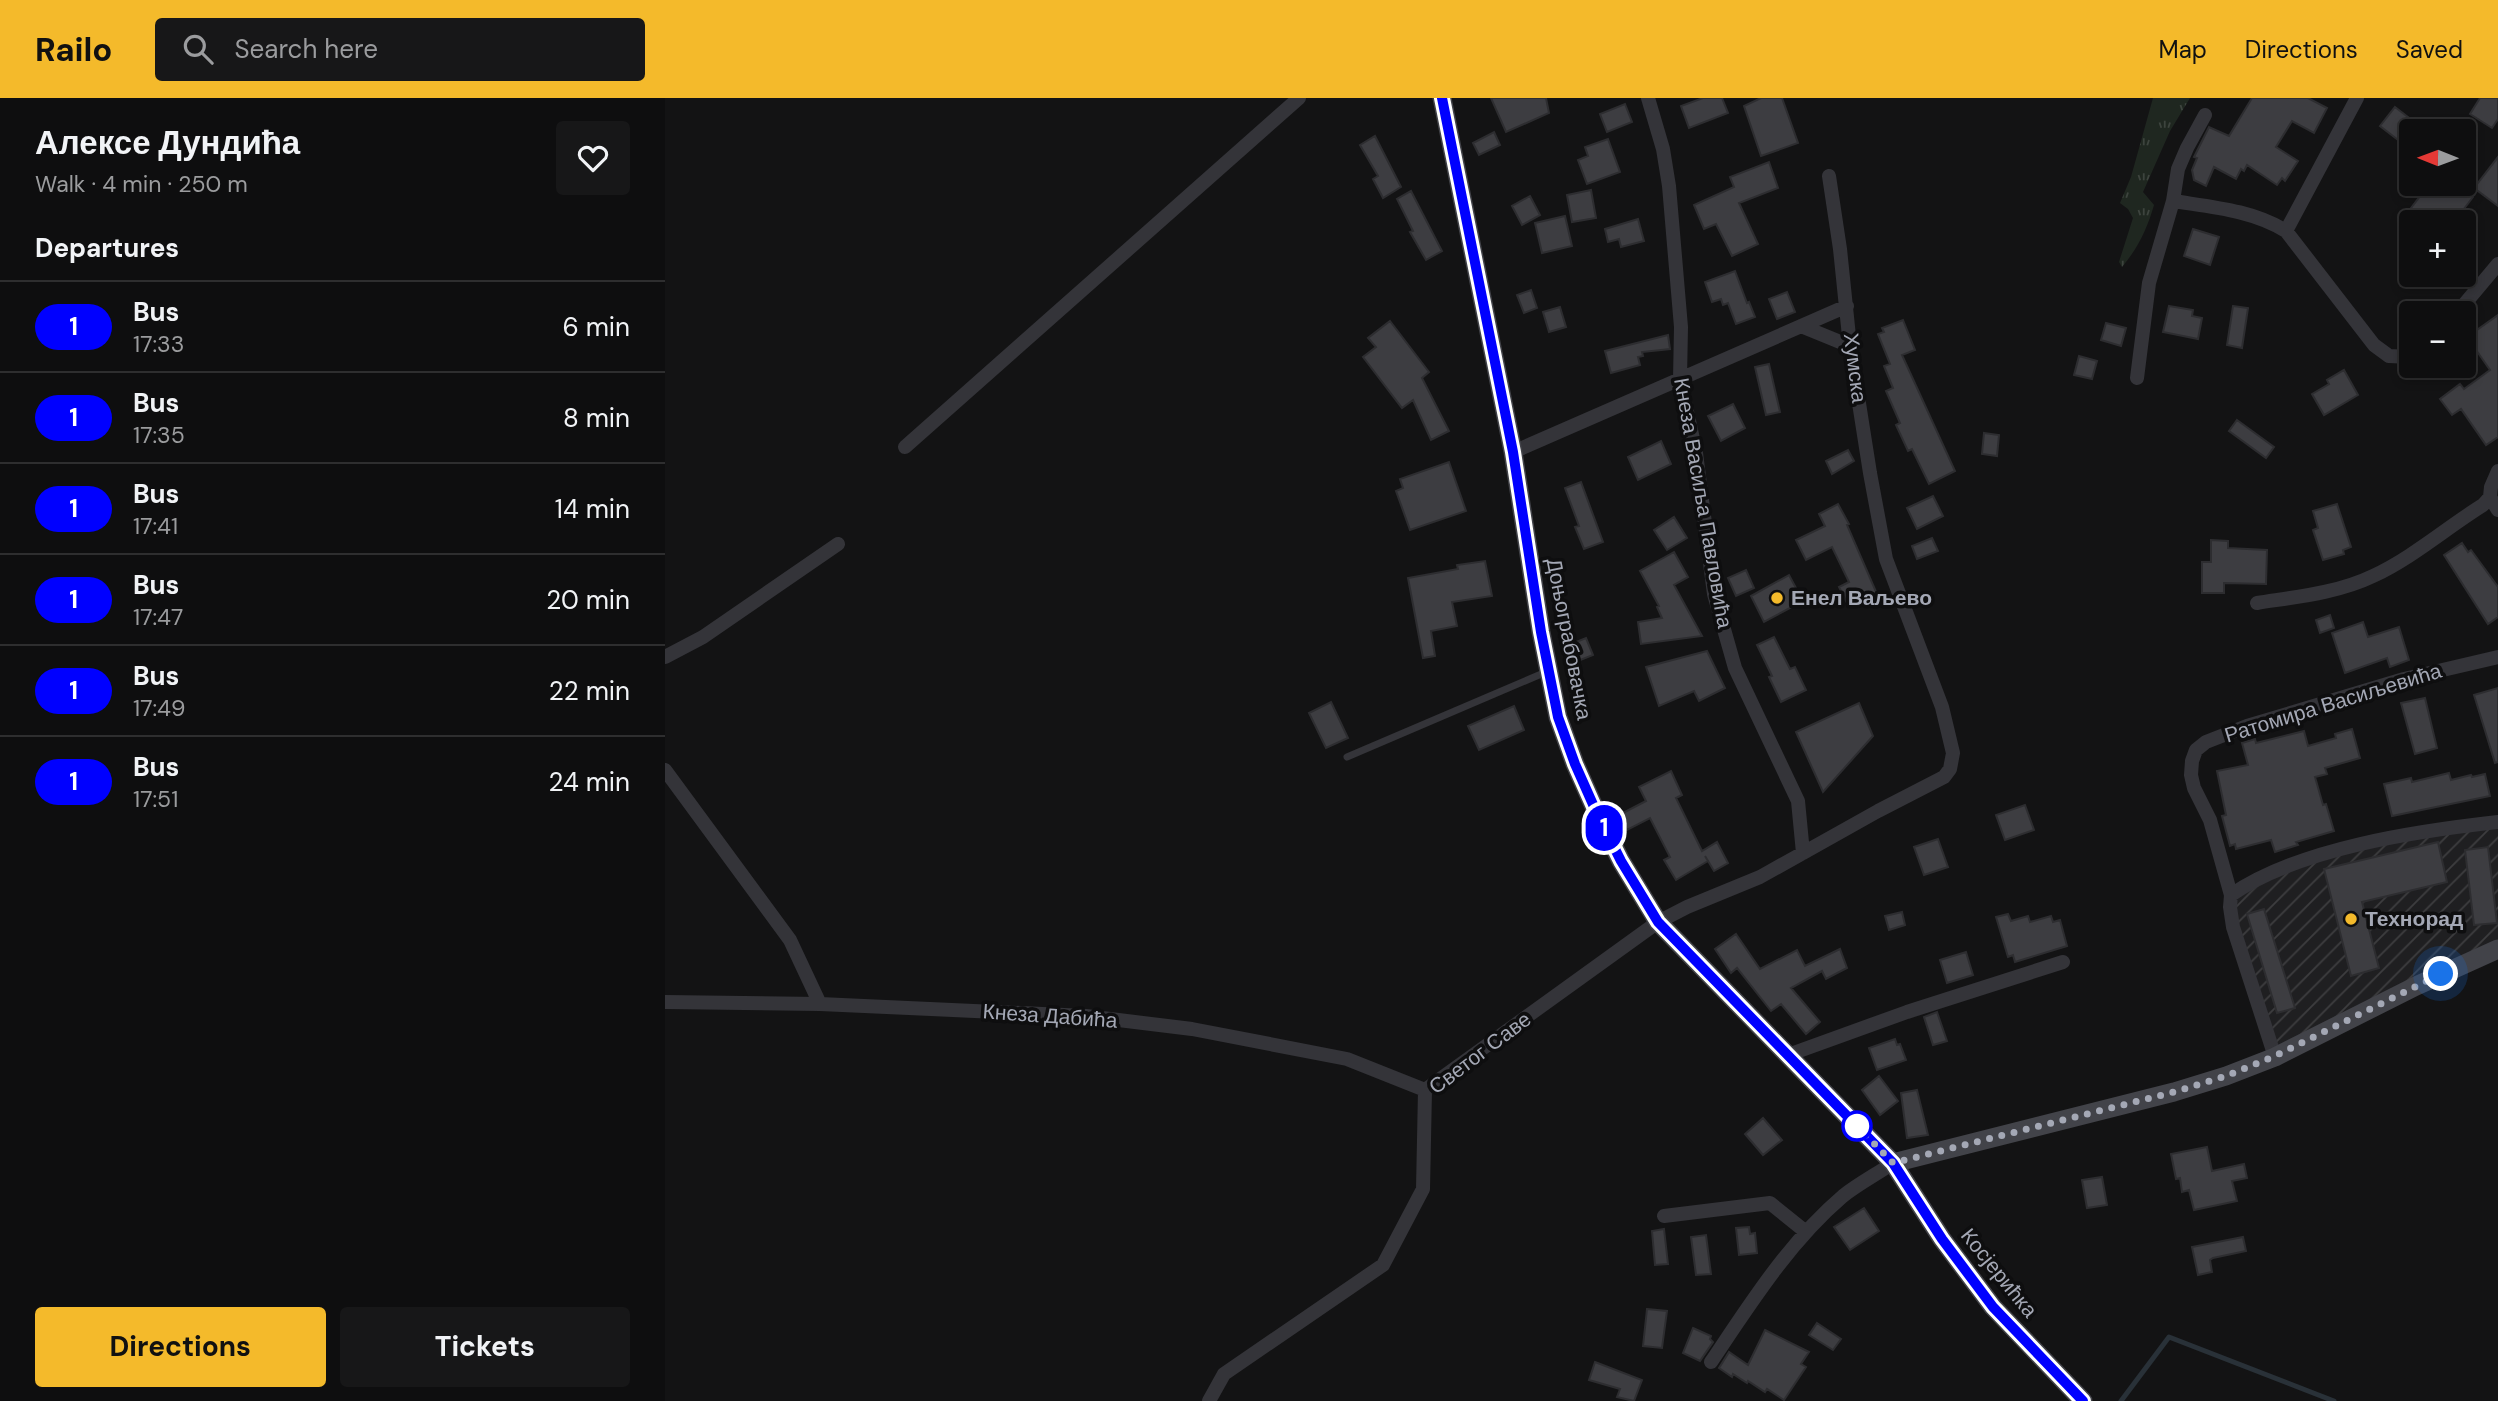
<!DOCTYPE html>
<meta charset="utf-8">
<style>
body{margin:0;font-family:"DM Sans",sans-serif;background:#171718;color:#f1f3f6;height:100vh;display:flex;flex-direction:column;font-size:26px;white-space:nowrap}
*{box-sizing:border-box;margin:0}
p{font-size:23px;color:#9b9c9e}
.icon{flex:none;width:38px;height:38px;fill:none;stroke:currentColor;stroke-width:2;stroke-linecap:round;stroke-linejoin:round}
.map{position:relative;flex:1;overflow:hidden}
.drawer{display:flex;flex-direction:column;background:#0e0e0f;width:665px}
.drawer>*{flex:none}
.badge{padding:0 14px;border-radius:23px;font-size:24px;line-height:46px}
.needle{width:46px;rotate:271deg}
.tools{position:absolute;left:1734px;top:21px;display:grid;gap:14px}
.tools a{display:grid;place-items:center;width:77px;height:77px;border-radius:7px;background:#0e0e0f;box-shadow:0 4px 10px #0003,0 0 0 2px #2e2e2f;font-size:35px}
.you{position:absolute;width:35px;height:35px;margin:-18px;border:5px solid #fff;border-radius:50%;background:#1a73e8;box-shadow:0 0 0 10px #1a73e833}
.map>.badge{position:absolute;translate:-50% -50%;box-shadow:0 0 0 4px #fff}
h2{padding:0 35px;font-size:26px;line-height:63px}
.round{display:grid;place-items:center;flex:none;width:74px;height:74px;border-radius:7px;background:#171718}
.headline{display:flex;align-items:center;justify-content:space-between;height:119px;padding:0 35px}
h1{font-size:33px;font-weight:700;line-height:52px}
.button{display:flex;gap:14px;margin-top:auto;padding:14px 35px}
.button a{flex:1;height:80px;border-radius:7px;background:#f4ba2b;color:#111;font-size:28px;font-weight:700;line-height:80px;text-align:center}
.button a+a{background:#171718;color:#f1f3f6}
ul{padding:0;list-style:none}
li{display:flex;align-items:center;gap:21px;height:91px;padding:0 35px;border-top:2px solid #2e2e2f}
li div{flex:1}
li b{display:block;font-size:26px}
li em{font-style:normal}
li .badge{min-width:77px;font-weight:700;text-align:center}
header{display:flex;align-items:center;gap:42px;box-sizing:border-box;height:98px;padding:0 35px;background:#f4ba2b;color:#111}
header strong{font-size:33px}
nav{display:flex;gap:38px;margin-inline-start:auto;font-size:24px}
.search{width:490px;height:63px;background:#171718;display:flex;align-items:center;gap:18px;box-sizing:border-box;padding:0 24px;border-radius:7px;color:#9b9c9e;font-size:26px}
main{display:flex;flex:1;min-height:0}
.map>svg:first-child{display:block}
.industrial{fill:url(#industrial-furrows)}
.grass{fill:url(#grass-tufts)}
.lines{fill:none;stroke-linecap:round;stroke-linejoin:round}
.stream{stroke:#293138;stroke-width:5}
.building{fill:#3d3d41;stroke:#2d2d30;stroke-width:2}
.lane{stroke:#343439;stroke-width:7}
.street{stroke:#343439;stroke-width:14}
.secondary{stroke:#424349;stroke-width:19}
.line-casing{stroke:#fff;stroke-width:16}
.line{stroke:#00f;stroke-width:10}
.walk{stroke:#a4a8b5;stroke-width:7;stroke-dasharray:0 12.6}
.poi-dot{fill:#f4ba2b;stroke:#0e0e0f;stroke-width:2.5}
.stop-dot{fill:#fff;stroke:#00f;stroke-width:3.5}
.labels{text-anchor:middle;stroke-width:7;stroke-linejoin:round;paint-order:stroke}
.street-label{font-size:21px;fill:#a4a8b5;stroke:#0e0e0f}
.poi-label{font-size:21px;font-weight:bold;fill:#a4a8b5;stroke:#0e0e0f;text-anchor:start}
</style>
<header>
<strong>Railo</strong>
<div class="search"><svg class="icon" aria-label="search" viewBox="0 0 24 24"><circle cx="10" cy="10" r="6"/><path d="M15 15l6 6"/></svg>Search here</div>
<nav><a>Map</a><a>Directions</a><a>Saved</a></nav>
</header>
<main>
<section class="drawer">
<div class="headline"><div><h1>Алексе Дундића</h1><p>Walk · 4 min · 250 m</p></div><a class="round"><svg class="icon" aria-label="heart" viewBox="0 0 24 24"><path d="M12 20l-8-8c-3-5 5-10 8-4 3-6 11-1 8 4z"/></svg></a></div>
<h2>Departures</h2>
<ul>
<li><span class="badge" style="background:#00f;color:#fff">1</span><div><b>Bus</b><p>17:33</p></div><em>6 min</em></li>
<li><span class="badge" style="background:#00f;color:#fff">1</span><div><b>Bus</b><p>17:35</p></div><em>8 min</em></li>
<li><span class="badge" style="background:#00f;color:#fff">1</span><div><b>Bus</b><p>17:41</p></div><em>14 min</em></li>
<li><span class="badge" style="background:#00f;color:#fff">1</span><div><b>Bus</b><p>17:47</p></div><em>20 min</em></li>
<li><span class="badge" style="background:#00f;color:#fff">1</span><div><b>Bus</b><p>17:49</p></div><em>22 min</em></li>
<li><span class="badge" style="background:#00f;color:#fff">1</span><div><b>Bus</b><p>17:51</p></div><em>24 min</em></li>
</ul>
<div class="button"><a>Directions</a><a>Tickets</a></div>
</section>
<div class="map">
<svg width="1833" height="1303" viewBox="0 0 1833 1303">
<defs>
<pattern id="industrial-furrows" width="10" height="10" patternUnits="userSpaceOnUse" patternTransform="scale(1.75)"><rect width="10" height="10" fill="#1f1f21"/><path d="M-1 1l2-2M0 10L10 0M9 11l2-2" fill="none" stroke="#3d3d3f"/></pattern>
<pattern id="grass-tufts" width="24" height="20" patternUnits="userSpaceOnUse" patternTransform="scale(1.75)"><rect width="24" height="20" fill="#1f2720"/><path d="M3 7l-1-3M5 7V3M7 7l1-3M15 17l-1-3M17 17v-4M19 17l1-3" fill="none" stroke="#3d443e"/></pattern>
</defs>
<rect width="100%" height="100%" fill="#131314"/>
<path class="industrial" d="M1833 724V851L1610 959 1565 809 1581 787 1642 761Z"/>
<path class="grass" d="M1488 0H1525L1505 33 1478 94 1489 107C1482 131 1473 150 1457 169L1454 164 1468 120 1463 111 1455 105 1466 79Z"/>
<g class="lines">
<path class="stream" d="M1456 1303 1504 1239 1669 1303"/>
</g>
<path class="building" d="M826 0H881L884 15 841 34Z
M1038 0H1057L1063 15 1024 30 1016 8Z
M1096 0H1117L1133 45 1096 58 1079 8Z
M1587 0H1643L1662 10 1649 35 1627 23 1611 49 1633 63 1620 83 1617 80 1612 87 1582 67 1579 73 1576 71 1571 81 1549 69 1541 88 1529 82 1527 72 1532 60 1529 59 1544 29 1564 38Z
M1815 0H1833V21L1827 30 1805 16Z
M960 6 967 24 942 34 935 16Z
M1730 9 1761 33H1746V52L1715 28Z
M829 34 835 47 814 57 808 45Z
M710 38 736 89 718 100 708 81 713 78 695 47Z
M943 41 955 74 922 86 913 62 923 58 920 49Z
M1833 59V108L1809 90Z
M1104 64 1113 90 1074 105 1093 146 1067 158 1051 126 1039 131 1029 107 1069 89 1065 79Z
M1774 86H1791L1808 99 1789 124 1779 117 1774 124H1739L1746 116 1743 114 1759 93 1767 95Z
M926 92 931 120 907 124 902 97Z
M746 93 777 153 761 162 745 134 748 133 732 101Z
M865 98 875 117 857 127 847 108Z
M900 118 907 148 877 155 870 125Z
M973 121 979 143 956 149 954 141 943 144 940 131Z
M1528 131 1554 139 1545 167 1519 158Z
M1070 173 1082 205 1084 204 1090 219 1071 226 1063 205 1058 207 1056 201 1047 204 1040 184Z
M866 192 872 210 859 215 852 197Z
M1122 194 1130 214 1112 221 1104 201Z
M1504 208 1528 212 1527 218 1537 220 1533 241 1498 234Z
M1568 208 1583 210 1577 250 1562 247Z
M895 209 901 229 884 234 878 214Z
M1833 217V339L1821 347 1796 311 1787 317 1775 301 1795 286 1799 291 1825 272 1802 239Z
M1238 222 1250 252 1237 257 1290 373 1264 386 1247 351 1243 353 1231 327 1235 325 1221 293 1228 290 1219 268 1225 266 1213 236 1219 234 1217 230Z
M725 223 764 274 757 280 784 333 766 342 748 302 737 310 698 259 711 249 703 240Z
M1441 225 1461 230 1456 248 1436 242Z
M1003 237 1005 251 977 254 978 258 973 259 975 267 946 275 940 253Z
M1414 258 1432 263 1427 281 1409 277Z
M1104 266 1115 314 1101 317 1090 269Z
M1679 272 1693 297 1659 317 1647 296 1664 286 1662 282Z
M1068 306 1080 330 1056 343 1043 318Z
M1572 322 1609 349 1601 360 1564 333Z
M1319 335 1334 337 1332 358 1317 356Z
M996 343 1006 366 973 382 963 359Z
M1183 352 1189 363 1167 376 1161 363Z
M784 364 801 413 745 432 731 393 738 390 735 381Z
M916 384 938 444 919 451 910 429 914 428 900 390Z
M1268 398 1278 418 1252 431 1242 410Z
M1173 406 1184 426 1182 427 1212 496 1184 509 1174 489 1184 484 1167 449 1141 462 1131 442 1160 428 1154 416Z
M1672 406 1686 449 1678 452 1679 456 1658 462 1648 432 1653 430 1648 413Z
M1009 419 1022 440 1002 452 989 432Z
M1267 440 1273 453 1252 461 1247 448Z
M1546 442 1563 443V450L1602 452 1601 486 1559 485V495H1537V464H1546Z
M1797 445 1803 454 1806 452 1833 489V519L1823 526 1779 457Z
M1009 454 1023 479 1009 487 1037 538 976 546 973 524 997 520 992 509 994 508 975 473Z
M820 463 827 498 787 504 792 528 766 533 770 558 758 560 743 480 793 471 792 467Z
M1081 472 1089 490 1071 498 1063 480Z
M1124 477 1138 503 1099 524 1086 498Z
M1665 517 1669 530 1655 535 1651 522Z
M1698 524 1703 539 1734 529 1744 562 1725 569 1722 560 1680 575 1667 535Z
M1109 539 1125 571 1130 569 1141 592 1116 604 1104 579 1107 578 1092 547Z
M921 540 928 557 908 565 901 548Z
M1042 553 1060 590 1034 603 1029 593 994 608 981 569Z
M1833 590V664L1830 665 1809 597Z
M1760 600 1772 650 1750 656 1736 605Z
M666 604 683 640 661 650 644 615Z
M1194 605 1208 638 1158 694 1131 634Z
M849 608 859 632 814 652 803 628Z
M1687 631 1695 660 1660 670 1662 676 1650 679 1658 707 1661 706 1669 733 1631 744 1633 747 1610 754 1606 742 1571 751 1570 746 1565 748 1557 718 1561 717 1552 673 1583 667 1577 645 1590 641 1591 645 1639 633 1643 648 1671 640 1670 636Z
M1006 673 1017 697 1011 700 1037 753 1052 744 1063 765 1049 773 1040 758 1043 763 1011 782 999 762 1005 759 985 720 962 732 954 717 981 703 974 689Z
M1784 675 1786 682 1806 677 1807 679 1820 676 1825 698 1727 718 1719 686 1746 680 1747 684Z
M1360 707 1369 732 1340 742 1331 717Z
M1273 741 1283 769 1259 777 1249 749Z
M1773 744 1782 784 1697 804 1714 870 1686 878 1659 771Z
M1823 749 1832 825 1809 827 1800 752Z
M1599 811 1630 910 1612 915 1582 816Z
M1237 814 1240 827 1224 832 1220 818Z
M1343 816 1346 823 1363 818 1365 824 1386 818 1388 824 1395 822 1402 848 1350 864 1348 857 1343 859 1331 819Z
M1071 836 1095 871 1132 852 1140 868 1175 851 1182 870 1161 881 1157 873 1126 890 1155 924 1141 936 1116 906 1106 913 1072 870 1066 875 1050 851Z
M1301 854 1308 877 1282 885 1275 862Z
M1272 914 1282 943 1268 947 1259 919Z
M1230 941 1232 947 1235 946 1241 962 1212 972 1204 950Z
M1214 978 1233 1003 1215 1017 1197 992Z
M1252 992 1263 1037 1242 1040 1236 995Z
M1098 1020 1117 1042 1098 1057 1080 1036Z
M1542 1049 1547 1073 1579 1066 1582 1080 1567 1083 1572 1103 1529 1112 1524 1092 1517 1094 1515 1080 1511 1081 1506 1056Z
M1437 1079 1442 1107 1422 1110 1417 1082Z
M1199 1110 1214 1133 1185 1152 1169 1129Z
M1084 1129 1085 1136 1090 1135 1092 1155 1074 1157 1071 1130Z
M999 1131 1003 1166 990 1167 987 1133Z
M1041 1137 1046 1176 1031 1177 1026 1139Z
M1578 1139 1581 1153 1548 1160 1545 1162 1547 1174 1533 1177 1527 1149Z
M982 1211 1002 1213 997 1250 978 1248Z
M1152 1225 1176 1241 1168 1252 1144 1237Z
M1028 1230 1046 1238 1045 1241 1048 1244 1035 1263 1018 1255Z
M1100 1232 1144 1254 1136 1266 1141 1269 1119 1302 1102 1291 1100 1294 1083 1283 1082 1285 1068 1276 1067 1279 1054 1270 1064 1254 1083 1267Z
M930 1264 977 1282 969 1303 952 1299 955 1291 924 1282Z"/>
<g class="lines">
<path class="lane" d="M682 659 881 574"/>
<path class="street" d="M983 0 998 51 1004 88 1016 229 1015 281 1031 355 1049 496 1070 570 1133 703 1138 755
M1508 103C1546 109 1587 112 1621 133L1709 247 1724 258 1746 259
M1621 133 1692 0
M1792 215 1833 166
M1136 228 1185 248
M1472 280 1484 185 1508 103 1513 71 1522 50 1540 17
M240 349 634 0
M848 354 1182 208
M1825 399 1826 389 1833 373
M1825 399 1833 412
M1592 505C1630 499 1673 495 1708 478 1747 460 1781 430 1818 407L1825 399
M0 559 38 539 173 446
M0 672 125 842 155 906
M1566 797 1545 722 1529 690 1526 677 1527 663 1531 652 1541 644 1582 628 1739 581 1833 559
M0 904 155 906 421 918 527 931 682 961 760 992
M1123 957 1242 914 1398 864
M1610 959 1568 829 1565 809 1566 797C1634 750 1752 733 1833 724
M999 1118 1105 1105 1141 1134
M1046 1264C1085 1206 1124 1144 1178 1098 1193 1086 1212 1076 1228 1065
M544 1303 559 1276 718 1167 758 1091 760 992 993 824 1022 809 1095 779 1213 713 1279 679 1285 671 1288 655 1277 609 1221 461 1205 375 1185 248 1175 151 1164 78"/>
<path class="secondary" d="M777 0 848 354 876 534 893 619 910 666 930 711 956 763 993 824 1228 1065 1277 1141 1328 1209 1418 1303
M1228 1065 1509 994 1561 978 1610 959 1751 888 1833 851"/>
</g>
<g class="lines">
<defs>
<path id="line" d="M777 0 848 354 876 534 893 619 910 666 930 711 956 763 993 824 1228 1065 1277 1141 1328 1209 1418 1303"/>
</defs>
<use href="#line" class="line-casing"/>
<use href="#line" class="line"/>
<path class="walk" d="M1192 1028 1228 1065 1509 994 1561 978 1610 958 1776 876"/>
</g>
<g class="poi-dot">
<circle cx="1112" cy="500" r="7"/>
<circle cx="1686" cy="821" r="7"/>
</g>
<circle class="stop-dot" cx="1192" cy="1028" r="14"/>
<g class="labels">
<g class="street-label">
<text transform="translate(1190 270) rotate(83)" y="7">Хумска</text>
<text transform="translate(1038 405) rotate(80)" y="7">Кнеза Васиља Павловића</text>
<text transform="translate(904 541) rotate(79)" y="7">Доњограбовачка</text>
<text transform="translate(1668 605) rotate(-17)" y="7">Ратомира Васиљевића</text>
<text transform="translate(385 918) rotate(4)" y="7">Кнеза Дабића</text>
<text transform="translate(815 955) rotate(-37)" y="7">Светог Саве</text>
<text transform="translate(1334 1175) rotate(51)" y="7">Косјерићка</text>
</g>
<g class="poi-label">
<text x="1126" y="507">Енел Ваљево</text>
<text x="1700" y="828">Технорад</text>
</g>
</g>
</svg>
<div class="tools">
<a><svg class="needle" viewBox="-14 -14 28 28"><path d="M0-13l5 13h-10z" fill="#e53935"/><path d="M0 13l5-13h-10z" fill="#9b9c9e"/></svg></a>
<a>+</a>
<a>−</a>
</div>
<div class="you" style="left:1776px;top:876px"></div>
<b class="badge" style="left:939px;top:730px;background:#00f;color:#fff">1</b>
</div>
</main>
